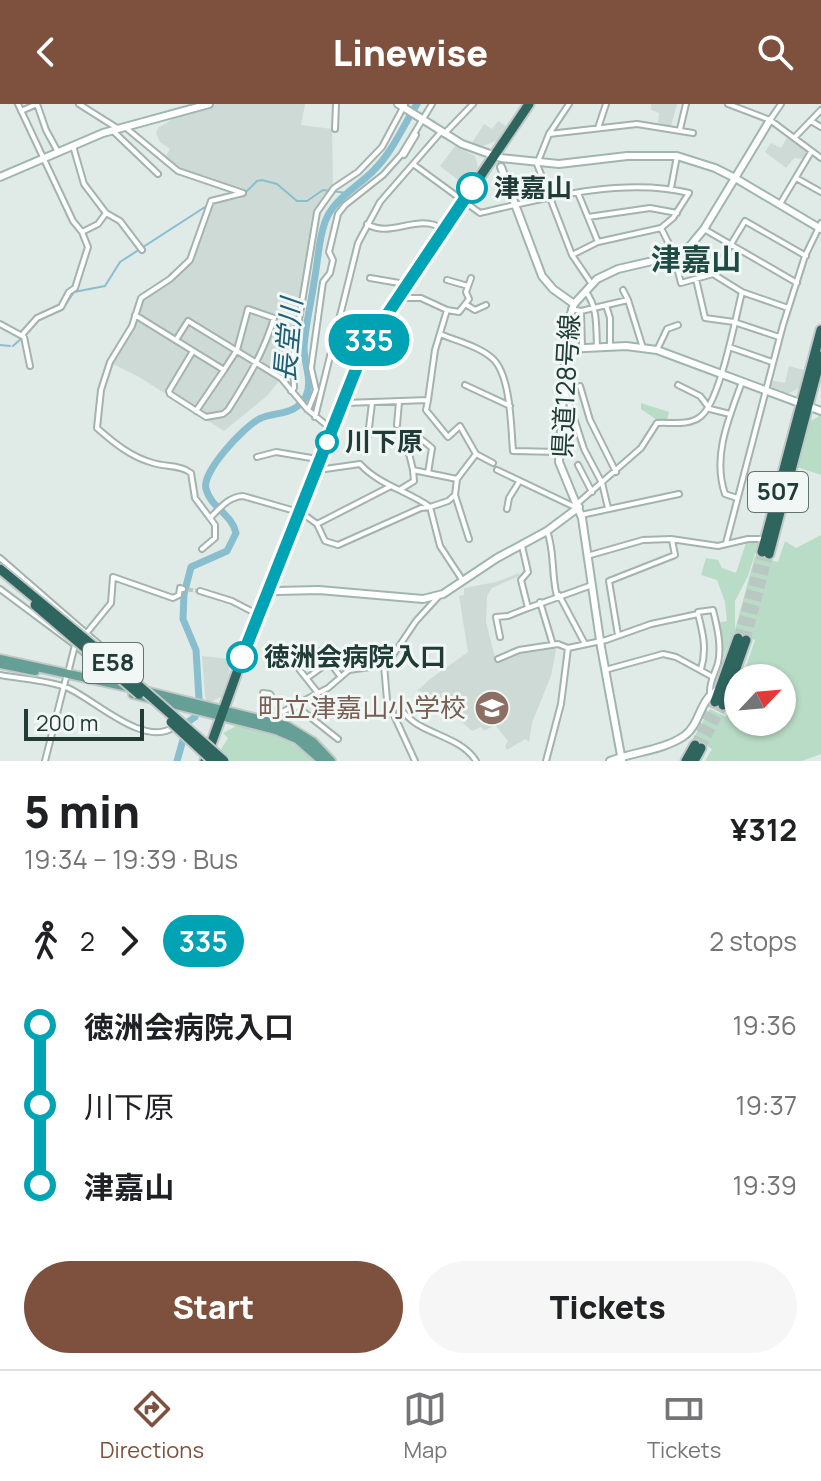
<!DOCTYPE html>
<meta charset="utf-8">
<style>
body{margin:0;font-family:Manrope,"Noto Sans JP",sans-serif;background:#f6f6f6;color:#202124;height:100vh;display:flex;flex-direction:column;font-size:30px;white-space:nowrap}
*{box-sizing:border-box;margin:0}
p{font-size:26px;color:#757577}
.icon{flex:none;width:44px;height:44px;fill:none;stroke:currentColor;stroke-width:2;stroke-linecap:round;stroke-linejoin:round}
.map{position:relative;height:657px;overflow:hidden}
.panel{display:flex;flex-direction:column;background:#fff;flex:1}
.panel>*{flex:none}
.badge{padding:0 16px;border-radius:26px;font-size:28px;line-height:52px}
.needle{width:52px;rotate:64deg}
.fabs{position:absolute;left:724px;top:560px;display:grid;gap:16px}
.fabs a{display:grid;place-items:center;width:72px;height:72px;border-radius:50%;background:#fff;box-shadow:0 2px 6px #0004;font-size:40px}
.scale{position:absolute;left:24px;bottom:20px;width:120px;box-sizing:border-box;padding-left:8px;border:4px solid #213b36;border-top:0;font-size:22px;line-height:28px;white-space:nowrap;color:#213b36;-webkit-text-stroke:6px #f1f7f5;paint-order:stroke}
.map>.badge{position:absolute;translate:-50% -50%;box-shadow:0 0 0 4px #fff}
.legs{display:flex;align-items:center;gap:12px;height:88px;padding:0 24px;font-size:26px}
.legs p{margin-inline-start:auto}
.overview{display:flex;align-items:center;justify-content:space-between;height:136px;padding:0 24px}
h1{font-size:44px;font-weight:800;line-height:60px}
.cta{display:flex;gap:16px;margin-top:auto;padding:16px 24px}
.cta a{flex:1;height:92px;border-radius:48px;background:#7d513d;color:#fff;font-size:32px;font-weight:800;line-height:92px;text-align:center}
.cta a+a{background:#f6f6f6;color:#202124}
ul{padding:0 24px;list-style:none}
li{display:flex;align-items:center;gap:28px;height:80px;font-size:30px}
li i{display:grid;place-items:center;width:12px;height:100%;margin:0 10px;background:currentColor}
li i::after{content:'';width:20px;height:20px;margin:-10px;border:6px solid;border-radius:50%;background:#fff}
li p{margin-inline-start:auto}
li:first-child i{background:linear-gradient(#0000 50%,currentColor 0)}
li:last-child i{background:linear-gradient(currentColor 50%,#0000 0)}
header{display:flex;justify-content:space-between;align-items:center;height:104px;padding:0 24px;background:#7d513d;color:#fff;font-size:36px;font-weight:800}
.tabs{display:flex;justify-content:space-around;align-items:center;height:112px;border-top:2px solid #e0e0e0;background:#fff;font-size:22px;color:#757577}
.tabs a{display:grid;justify-items:center;gap:4px}
.tabs .active{color:#7d513d}
.map>svg:first-child{display:block}
.built{fill:#cedad6}
.green{fill:#b9dcc6}
.lines{fill:none;stroke-linecap:round;stroke-linejoin:round}
.stream{stroke:#89becf;stroke-width:2}
.river{stroke:#89becf;stroke-width:7}
.street-tunnel{stroke:#bac8c4;stroke-width:4;stroke-dasharray:4 2;stroke-linecap:butt}
.highway-tunnel{stroke:#bac8c4;stroke-width:9;stroke-dasharray:9 4.5;stroke-linecap:butt}
.street-casing{stroke:#a3b3ae;stroke-width:8}
.secondary-casing{stroke:#9fb6b0;stroke-width:10}
.primary-casing{stroke:#c1c8c7;stroke-width:12}
.highway-casing{stroke:#c1c8c7;stroke-width:13}
.street{stroke:#fff;stroke-width:4}
.secondary{stroke:#fff;stroke-width:6}
.primary{stroke:#669f95;stroke-width:8}
.highway{stroke:#2e665f;stroke-width:9}
.highway-bridge-casing{stroke:#c1c8c7;stroke-width:13;stroke-linecap:butt}
.highway-bridge{stroke:#2e665f;stroke-width:9}
.line-1-casing{stroke:#fff;stroke-width:18}
.line-1{stroke:#00a3b4;stroke-width:12}
.stop-1-dot{fill:#fff;stroke:#00a3b4;stroke-width:4}
.labels{text-anchor:middle;stroke-width:6;stroke-linejoin:round;paint-order:stroke}
.shield{fill:#f1f7f5;stroke:#5f736f;stroke-width:2}
.shield-label{font-size:24px;font-weight:bold;fill:#213b36}
.stop-label{font-size:26px;font-weight:bold;fill:#213b36;stroke:#f1f7f5;text-anchor:start}
.street-label{font-size:26px;fill:#213b36;stroke:#f1f7f5}
.education-label{font-size:26px;fill:#785e54;stroke:#f1f7f5;text-anchor:end}
.water-label{font-size:28px;font-style:italic;fill:#1d5f75;stroke:#f1f7f5}
.quarter-label{font-size:30px;font-weight:bold;fill:#1e4c45;stroke:#f1f7f5}
</style>
<header><svg class="icon" aria-label="back" viewBox="0 0 24 24"><path d="M15 5l-7 7 7 7"/></svg>Linewise<svg class="icon" aria-label="search" viewBox="0 0 24 24"><circle cx="10" cy="10" r="6"/><path d="M15 15l6 6"/></svg></header>
<div class="map">
<svg width="821" height="657" viewBox="0 0 821 657">
<rect width="100%" height="100%" fill="#e0ebe7"/>
<path class="built" d="M217 0H305L301 21 332 25 333 79 312 112 296 218 279 277 267 292 224 327 139 273 111 259 134 224 138 205 143 196 170 178 193 158 211 103 217 98 239 95 247 90 182 67 164 55 170 45 160 38 156 29 158 24 179 11Z
M651 0H677L671 22 658 19 659 9 651 6Z
M498 17 506 22 496 37 480 43 472 39 484 20 492 25Z
M788 32 808 49 803 55 794 54 786 64 765 48 771 39 781 44Z
M455 42 475 52 478 63 466 82 440 62Z
M789 262 804 266 799 284 787 290 770 284V276L785 279Z
M519 469V472L492 484 487 492 486 518 495 553 517 545 551 539 556 547 551 572 532 619 529 638 525 635 507 646 505 642 508 637 495 621 484 627 481 623 472 627 428 589 417 587 430 575 468 548 459 492 464 491V484L496 478Z
M202 552 230 555 229 571 221 593 210 598H207L205 591Z"/>
<path class="green" d="M641 299 669 308 667 316H657L641 305Z
M821 311V371L797 363 809 318Z
M821 431V650L802 657H705L712 645 694 633 710 605 726 613 738 584V618H782V574H742L755 536 734 528 720 561 717 519 727 517 725 498 717 476 701 471 706 454 718 456 722 464 736 469 746 439 759 437 748 472 735 497V526L755 452 778 458 785 437 796 444Z
M236 622C261 622 298 638 314 657H228L219 648 228 634 223 629Z"/>
<g class="lines">
<path class="stream" d="M225 95 242 92 257 77 262 76 277 80 297 97H307L323 86 347 89
M52 209 62 206 74 188 105 182 120 158 205 103
M0 241 10 242
M13 242 23 233"/>
<path class="river" d="M177 657 188 618 195 613 199 595 196 546 183 515 184 490 191 463 227 447 236 429C232 410 211 404 206 385 201 368 244 323 259 315 276 307 296 312 306 292 313 277 304 260 304 244 305 223 311 200 314 178 318 159 318 137 325 118 334 94 357 84 374 66 393 47 403 22 417 0"/>
<path class="street-tunnel" d="M183 485 200 487"/>
<path class="highway-tunnel" d="M738 534 762 448
M746 536 769 450
M695 641 715 598
M701 644 723 601"/>
<defs>
<path id="street" d="M18 0 73 117 82 128
M37 0 46 26 58 48
M79 0 117 24
M569 0 549 30 537 60 572 151 591 179
M728 0 770 16 821 54
M21 7 37 0
M770 16 781 0
M811 17 821 23
M125 23 178 67 243 89
M598 24 606 0
M335 25 336 0
M680 25 686 0
M112 26 158 70
M444 30 473 0
M549 30 637 20 693 29
M795 33 821 6
M404 51 416 31
M413 60 480 109C544 94 624 73 689 89L673 114 661 124 673 148 681 179 713 170 745 117 806 152
M796 74 821 88
M671 84 677 52
M243 89 211 97 190 156 170 175 141 194 132 222 110 258 101 286 97 324C114 339 131 353 153 359 166 363 181 361 191 369L195 394 210 414C220 404 228 393 243 392L302 409 317 420 325 437 338 441 421 404 430 403 440 442 463 477
M780 100 811 48
M106 109 120 117 142 146
M588 113 650 104 677 109
M367 120C391 135 418 108 443 125
M704 125 797 179
M598 138 661 124
M572 151 598 138 578 89
M713 170 742 188 788 204
M370 174 405 180
M696 175 705 214 734 218 779 233
M447 176 468 182
M623 186 628 196
M586 188C598 203 596 225 597 243
M465 200 475 206 486 201
M606 201 610 214V242
M571 205 581 207 628 196 643 244
M447 206 459 208 469 195 466 188 471 174
M581 207 582 244
M135 211 224 266 237 246 248 205 274 214C264 248 247 276 228 306L223 310 206 313 170 290 169 287 193 247
M0 220 24 233 30 262
M440 230C457 237 478 242 492 254 511 270 511 324 513 347L559 348
M22 231 37 214 61 203 69 188 75 184 88 143 82 128 98 120 106 109 84 80 73 42
M176 236 188 217 281 274 307 305 330 324
M729 243 772 258
M657 246 667 225 678 221
M465 281 510 302
M678 281 700 292 710 305 730 310
M580 282 590 316 616 368
M565 286 584 345 602 379 608 404
M291 287 294 284C293 268 296 241 292 228L298 222 317 108 334 84 358 68 382 43 405 0
M428 296 426 306 448 333 460 322 476 350
M345 299 428 296 435 246 447 206 421 194H402
M308 306 316 286 311 264 323 178 330 169 333 156 329 148 338 110 345 101 383 71 401 51 432 0
M196 307 224 266
M315 313 358 139 380 98 440 29
M397 321 399 298
M368 332 372 299
M257 353 276 348 317 355
M578 361 592 388
M318 366 360 360C379 381 408 387 430 403L448 397 455 391 457 375 476 350 493 359
M497 366 577 404
M428 369 432 344 421 335H411L408 345 413 366 457 375
M401 385 414 377 413 366
M455 391 469 435
M737 394 725 390C712 352 729 314 742 278
M578 399 641 344 657 319C671 318 688 322 700 313 720 299 735 215 742 188
M507 405 509 394 519 378
M581 411 679 390
M317 420 391 382
M547 427C555 447 551 471 557 492
M726 439 783 221 805 152 821 119
M522 442 528 468 521 476 528 504 592 481
M202 445 215 434V421L210 414
M587 452 643 436 671 435 718 442 748 435H765
M0 454 132 569
M0 485 75 541 108 570H113
M200 487 232 497 257 510
M559 491 585 540
M540 498 553 541
M698 508 713 506C717 522 722 542 718 559 715 570 709 577 710 590
M85 531 111 499 113 473 173 494 179 491 180 484 183 485
M618 531 609 477 675 451 672 436
M500 533 496 513 508 512 528 504
M321 547 341 573
M498 555 519 546 558 540 568 544 606 536 651 520 698 510C703 529 707 546 701 565
M384 561 387 596 415 657
M299 565 318 589
M605 566 663 550 676 553 711 572
M68 569 75 541 79 538
M0 571C21 575 48 576 68 584 95 596 144 644 174 623
M307 574 329 558
M263 589 270 590 280 608
M295 601 338 635
M391 604 398 603C404 609 410 616 417 620 436 632 464 637 476 657
M269 615 328 584 349 566 384 561 389 557 416 517 438 493
M45 657 66 574
M546 657 561 600 568 544"/>
<path id="secondary" d="M398 0 462 40 501 54 559 60 627 52H677L715 64 735 74 704 125 690 142 674 152 618 165 597 175 574 200 567 222 559 358 582 414 601 543 622 657
M770 16 735 74 821 125
M501 63 542 172 553 185 574 200
M0 73 103 29 209 0
M565 245 626 242 657 246 821 307
M269 484 277 487 319 486 423 495 443 490 497 454 547 427 579 403
M610 657C633 648 664 646 684 632 701 620 699 595 718 586"/>
<path id="primary" d="M0 555 132 584
M0 560 35 567
M145 587 287 622 313 638 331 657
M133 590 276 626 297 635 322 657"/>
<path id="highway" d="M762 448 821 226
M769 450 821 252
M715 598 738 534
M723 601 746 536
M205 657 258 510 364 245 529 0
M686 657 695 641
M694 657 701 644"/>
</defs>
<use href="#street" class="street-casing"/>
<use href="#secondary" class="secondary-casing"/>
<use href="#primary" class="primary-casing"/>
<use href="#highway" class="highway-casing"/>
<use href="#street" class="street"/>
<use href="#secondary" class="secondary"/>
<use href="#primary" class="primary"/>
<use href="#highway" class="highway"/>
<defs>
<path id="highway-bridge" d="M0 465 97 545 224 657
M35 501 139 590
M171 618 213 657"/>
</defs>
<use href="#highway-bridge" class="highway-bridge-casing"/>
<use href="#highway-bridge" class="highway-bridge"/>
</g>
<g class="lines">
<defs>
<path id="line-1" d="M242 553 364 245 472 84"/>
</defs>
<use href="#line-1" class="line-1-casing"/>
<use href="#line-1" class="line-1"/>
</g>
<defs>
<symbol id="school-disc" viewBox="-11 -11 22 22"><circle r="9.5" fill="#8d6e63" stroke="#f1f7f5"/><path d="M0-5L7-2L0 1L-7-2ZM-4 1L0 2.5L4 1V4Q0 6-4 4Z" fill="#fff"/></symbol>
</defs>
<g fill-rule="evenodd">
<use href="#school-disc" x="472" y="584" width="40" height="40"/>
</g>
<g class="stop-1-dot">
<circle cx="472" cy="84" r="14"/>
<circle cx="327" cy="338" r="10"/>
<circle cx="242" cy="553" r="14"/>
</g>
<g class="labels">
<g class="shield">
<rect x="748" y="368" width="60" height="40" rx="6"/>
<rect x="83" y="539" width="60" height="40" rx="6"/>
</g>
<g class="shield-label">
<text x="778" y="396">507</text>
<text x="113" y="567">E58</text>
</g>
<g class="stop-label">
<text x="494" y="93">津嘉山</text>
<text x="345" y="347">川下原</text>
<text x="264" y="562">徳洲会病院入口</text>
</g>
<g class="street-label">
<text transform="translate(566 282) rotate(-87)" y="9">県道128号線</text>
</g>
<g class="education-label">
<text x="466" y="613">町立津嘉山小学校</text>
</g>
<g class="water-label">
<text transform="translate(288 236) rotate(-85)" y="10">長堂川</text>
</g>
<g class="quarter-label">
<text x="696" y="166">津嘉山</text>
</g>
</g>
</svg>
<div class="fabs">
<a><svg class="needle" viewBox="-14 -14 28 28"><path d="M0-13l5 13h-10z" fill="#e53935"/><path d="M0 13l5-13h-10z" fill="#757577"/></svg></a>
</div>
<div class="scale">200 m</div>
<b class="badge" style="left:369px;top:236px;background:#00a3b4;color:#fff">335</b>
</div>
<section class="panel">
<div class="overview"><div><h1>5 min</h1><p>19:34 – 19:39 · Bus</p></div><b>¥312</b></div>
<div class="legs"><svg class="icon" aria-label="walk" viewBox="0 0 24 24"><circle cx="13" cy="4" r="2"/><path d="M13 8l-2 6 4 7M11 14l-3 7M7 12l3-4h3l4 4"/></svg>2<svg class="icon" aria-label="forward" viewBox="0 0 24 24"><path d="M9 5l7 7-7 7"/></svg><b class="badge" style="background:#00a3b4;color:#fff">335</b><p>2 stops</p></div>
<ul>
<li><i style="color:#00a3b4"></i><b>徳洲会病院入口</b><p>19:36</p></li>
<li><i style="color:#00a3b4"></i><span>川下原</span><p>19:37</p></li>
<li><i style="color:#00a3b4"></i><b>津嘉山</b><p>19:39</p></li>
</ul>
<div class="cta"><a>Start</a><a>Tickets</a></div>
</section>
<nav class="tabs">
<a class="active"><svg class="icon" aria-label="directions" viewBox="0 0 24 24"><path d="M12 3l9 9-9 9-9-9zM9 14v-3h6M13 9l2 2-2 2"/></svg>Directions</a>
<a><svg class="icon" aria-label="map" viewBox="0 0 24 24"><path d="M3 6l6-2 6 2 6-2v14l-6 2-6-2-6 2zM9 4v14M15 6v14"/></svg>Map</a>
<a><svg class="icon" aria-label="tickets" viewBox="0 0 24 24"><path d="M3 7h18v10H3zM15 7v10"/></svg>Tickets</a>
</nav>
